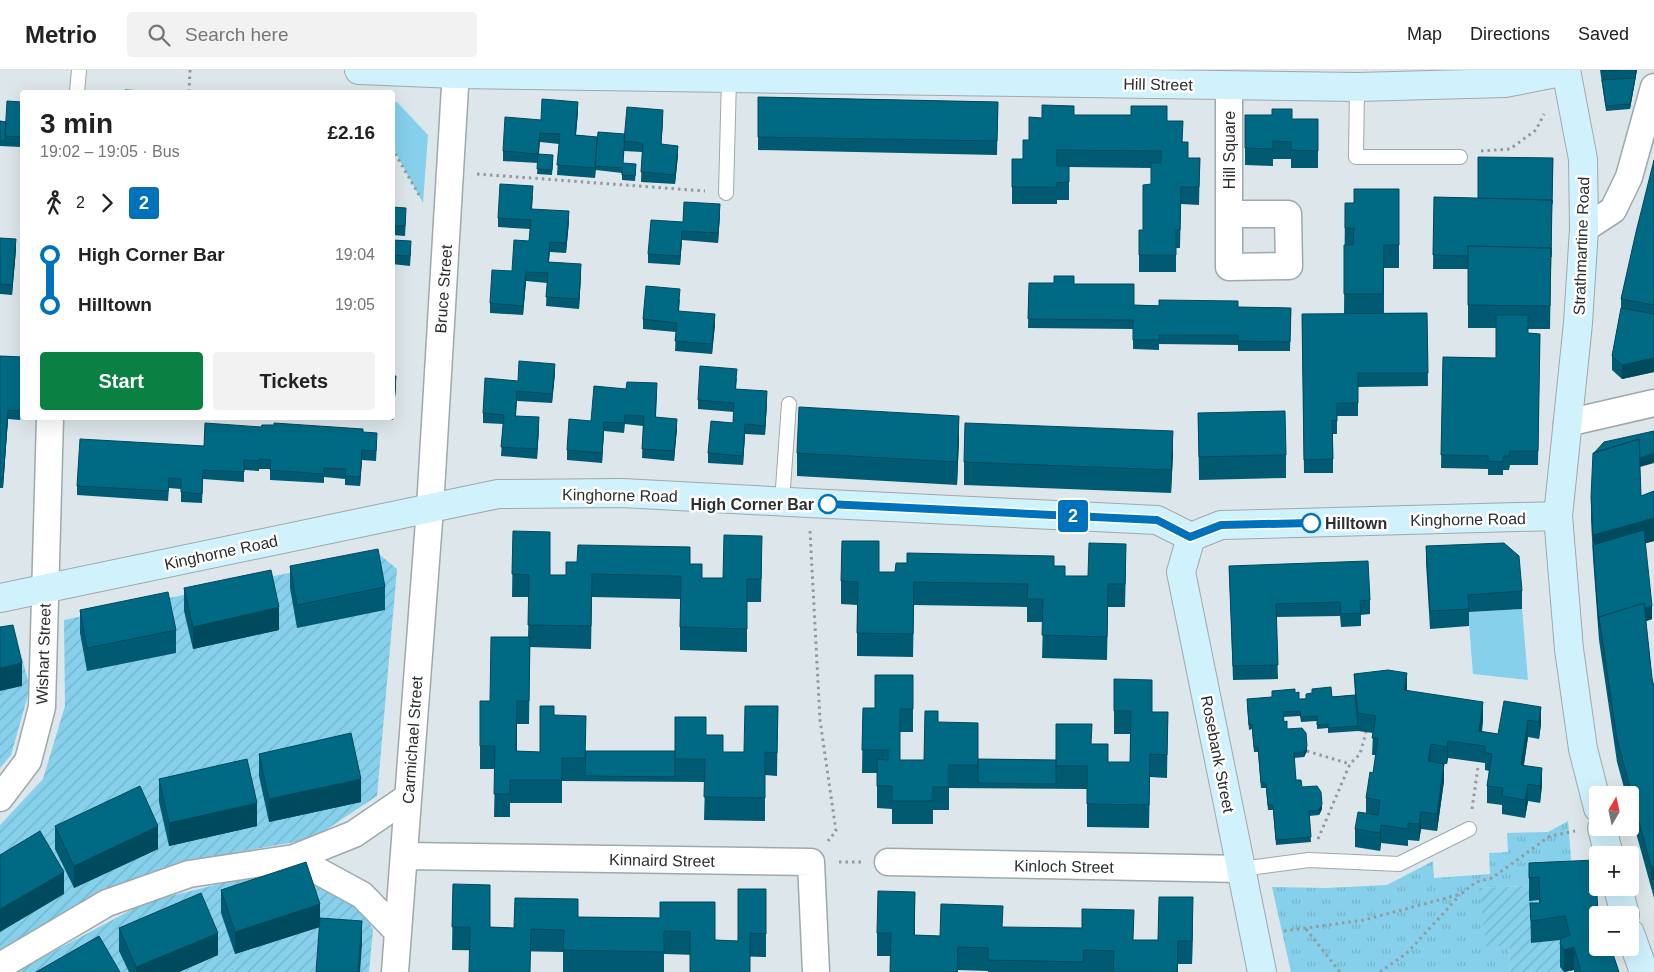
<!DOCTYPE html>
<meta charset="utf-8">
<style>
body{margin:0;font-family:Helvetica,sans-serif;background:#f2f2f2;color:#222;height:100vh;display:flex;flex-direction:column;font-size:19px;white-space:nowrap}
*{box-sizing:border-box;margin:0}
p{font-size:16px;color:#767676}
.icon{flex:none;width:28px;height:28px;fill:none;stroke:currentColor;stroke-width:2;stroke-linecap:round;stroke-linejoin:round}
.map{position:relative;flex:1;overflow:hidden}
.details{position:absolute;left:20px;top:20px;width:375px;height:330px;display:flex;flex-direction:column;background:#fff;border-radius:5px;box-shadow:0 5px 20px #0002}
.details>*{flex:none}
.badge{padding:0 10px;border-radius:4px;font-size:18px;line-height:32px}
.needle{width:32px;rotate:9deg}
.fabs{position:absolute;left:1589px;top:716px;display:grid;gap:10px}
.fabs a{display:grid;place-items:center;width:50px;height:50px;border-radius:5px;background:#fff;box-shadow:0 5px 20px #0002;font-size:25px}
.map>.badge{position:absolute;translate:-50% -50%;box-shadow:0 0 0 2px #fff}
.legs{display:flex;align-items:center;gap:8px;height:55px;padding:0 20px;font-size:16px}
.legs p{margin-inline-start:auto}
.head{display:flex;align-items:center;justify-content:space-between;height:85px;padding:0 20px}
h1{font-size:28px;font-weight:700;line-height:38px}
.cta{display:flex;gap:10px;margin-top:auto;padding:10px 20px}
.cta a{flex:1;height:58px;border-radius:5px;background:#0b8043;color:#fff;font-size:20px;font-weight:700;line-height:58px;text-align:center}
.cta a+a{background:#f2f2f2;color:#222}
ul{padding:0 20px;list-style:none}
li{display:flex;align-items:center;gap:18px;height:50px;font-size:19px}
li i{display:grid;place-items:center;width:8px;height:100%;margin:0 6px;background:currentColor}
li i::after{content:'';width:12px;height:12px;margin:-6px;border:4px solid;border-radius:50%;background:#fff}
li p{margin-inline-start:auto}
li:first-child i{background:linear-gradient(#0000 50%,currentColor 0)}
li:last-child i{background:linear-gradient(currentColor 50%,#0000 0)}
header{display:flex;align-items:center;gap:30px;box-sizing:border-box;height:70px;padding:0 25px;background:#fff;border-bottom:1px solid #e0e0e0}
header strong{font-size:24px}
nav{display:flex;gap:28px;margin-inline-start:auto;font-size:18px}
.search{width:350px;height:45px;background:#f2f2f2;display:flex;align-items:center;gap:12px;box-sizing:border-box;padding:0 18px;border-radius:5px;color:#767676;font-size:19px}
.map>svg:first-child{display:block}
.grass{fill:#86d0eb}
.park{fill:url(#park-tufts)}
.garden{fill:url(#garden-furrows)}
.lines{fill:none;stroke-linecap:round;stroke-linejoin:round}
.lane-casing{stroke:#9fa8ab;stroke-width:16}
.street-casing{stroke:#9fa8ab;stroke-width:29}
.secondary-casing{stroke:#9fa8ab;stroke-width:30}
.path{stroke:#93999c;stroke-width:3;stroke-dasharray:2.5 4;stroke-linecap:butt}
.lane{stroke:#fff;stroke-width:14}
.street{stroke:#fff;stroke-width:26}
.secondary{stroke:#d0f2fd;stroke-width:28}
.wall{fill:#005b72}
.shaded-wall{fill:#004a5d}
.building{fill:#006a85;stroke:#004a5d}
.line-1-casing{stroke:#fff;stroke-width:11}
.line-1{stroke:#0072bc;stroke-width:8}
.stop-1-dot{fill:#fff;stroke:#0072bc;stroke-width:2.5}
.labels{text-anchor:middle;stroke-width:5;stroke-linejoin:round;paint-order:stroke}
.street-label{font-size:16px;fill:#2c2f31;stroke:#fff}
.stop-label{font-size:16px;font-weight:bold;fill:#2c2f31;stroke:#fff;text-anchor:end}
</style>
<header>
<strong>Metrio</strong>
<div class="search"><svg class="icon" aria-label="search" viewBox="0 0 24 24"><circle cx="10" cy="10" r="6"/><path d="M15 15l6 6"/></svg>Search here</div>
<nav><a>Map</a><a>Directions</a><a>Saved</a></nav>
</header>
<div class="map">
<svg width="1654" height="902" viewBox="0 0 1654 902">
<defs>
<pattern id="park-tufts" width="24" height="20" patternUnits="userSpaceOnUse" patternTransform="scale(1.25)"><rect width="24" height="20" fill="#86d0eb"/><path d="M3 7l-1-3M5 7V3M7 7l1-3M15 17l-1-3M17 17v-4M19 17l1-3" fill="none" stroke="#74b3ca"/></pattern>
<pattern id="garden-furrows" width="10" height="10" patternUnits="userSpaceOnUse" patternTransform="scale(1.25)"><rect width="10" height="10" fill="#86d0eb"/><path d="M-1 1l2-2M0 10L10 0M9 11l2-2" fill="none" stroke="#74b3ca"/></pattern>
</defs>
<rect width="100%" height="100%" fill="#dde6ea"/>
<path class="grass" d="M393 32H397L428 65 423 133 393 78Z
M1522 539 1528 610 1473 604 1468 542Z"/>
<path class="park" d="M1568 751 1573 814 1480 818 1509 876 1511 902H1291L1272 817 1326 818 1387 815 1433 791 1434 808 1490 804 1489 783 1508 782 1507 763 1548 762Z"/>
<path class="garden" d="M379 484 397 499 377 726 312 769 186 791 0 885V755L43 709 65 636 64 550Z
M15 561 30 618 11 685 0 698V565Z
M289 797 359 833 373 860 369 902H15L146 832Z
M1529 816V830H1539L1540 856 1531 873 1565 869 1564 902H1511L1509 876H1486L1479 818Z"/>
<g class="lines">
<defs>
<path id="lane" d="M1357 17 1356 87H1460
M77 22 79 0
M726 123 729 8
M782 432 789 334
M1241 799 1309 790 1399 794 1469 759"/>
<path id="street" d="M1229 144H1288L1289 196 1229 197V15
M1584 159 1613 140 1629 107 1654 17
M1567 353 1654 333
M0 728 28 691 42 637 50 348
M404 786 811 792 816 902
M294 788 362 825 397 861
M888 792 1241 799
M0 896 107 833 189 804 294 788 354 764 408 727
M395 902 430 438 456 0"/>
<path id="secondary" d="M359 0 456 4 1357 17 1505 13 1566 1
M1566 0 1583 89 1584 159 1578 253 1558 446 1569 579 1583 679 1598 738
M1191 467 1181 502 1262 902
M0 528 498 424 622 423 808 433 1157 450 1191 467 1221 455 1558 446
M1602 758 1609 785
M1618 818 1625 845
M1630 863 1644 902"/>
</defs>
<use href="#lane" class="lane-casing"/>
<use href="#street" class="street-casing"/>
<use href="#secondary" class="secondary-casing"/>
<path class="path" d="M189 22 190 0
M392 78 419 125
M1481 81 1510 79 1536 60 1544 44
M477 104 705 121
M810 461 820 650 836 761 828 771
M1307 681 1350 694
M1472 739 1478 697
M1318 769 1350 694 1360 684 1366 662
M839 792H861
M1306 859 1340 902
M1284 861 1364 850 1461 824 1476 812 1492 808 1550 766 1575 761
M1380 902 1407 883 1460 825"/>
<use href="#lane" class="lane"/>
<use href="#street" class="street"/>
<use href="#secondary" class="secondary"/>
</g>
<path class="wall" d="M1600 0H1637L1630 39 1606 41Z
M758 27 998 32 997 85 758 80Z
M22 32V86H21V77L0 76V51L6 52Z
M578 41 576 65 597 67 625 64 663 49 661 74 678 85 675 114 641 112 642 82 624 81 623 93 636 99 635 111 622 110V103L596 100 595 108 557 105 559 74 540 72 539 84 553 90 552 105 537 104 538 93 503 91V81L541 50Z
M1074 45 1167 51 1183 72 1188 88H1200L1199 135 1181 134 1180 178H1176V202H1139V160H1143L1151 114V98L1069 97V130H1057V134H1012V89H1023L1029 70 1042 48Z
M1245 45 1292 49H1318V98H1291V89H1273V96L1245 95Z
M1553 88 1550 259H1528V263L1540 264 1538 395H1510L1509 400H1503V405H1488V399L1441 398 1443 287 1496 288V258H1468V199H1433L1434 127 1478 128Z
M1654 90V302L1622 309 1612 300V286L1621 238V229Z
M1399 119V198H1384V243H1427L1428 316 1358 317V346H1337V364H1333V403H1304L1302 244H1344L1345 133H1354Z
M533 125 532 139 569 151 566 183 550 182 549 192 581 204 579 239 546 236 547 213 526 211 523 245 490 243V233L512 201 529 171 530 159 498 157V148Z
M392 137 406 148 405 166 393 165V170L411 181 410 196 392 194Z
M720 144 718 173 682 170 680 195 648 193V184L683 152Z
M0 168 16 179 12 225 0 224Z
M1029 213 1074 214 1134 235 1291 238 1290 281H1238V275L1159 274V280L1133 279V259L1028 258Z
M680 229 679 241 715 254 712 284 675 281 676 262 643 259V249Z
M0 286 22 287V319L20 350 8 349 3 418H0Z
M555 303 552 333 517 331 516 346 539 357 537 389 501 386 503 354 483 353V343L518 311Z
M392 306 396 316 393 350 359 348H392Z
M737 308 736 319 767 331 765 365 745 364 743 395 708 393V383L733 353 734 342 698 339V330Z
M657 323 656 347 677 358 674 391 642 388 643 356 625 354 624 363 604 361 602 393 567 390V380L591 351Z
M1198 343 1286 385V408L1199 410Z
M1654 361 1640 397 1641 426 1654 421V471L1645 473 1652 549 1646 551 1652 608 1654 617V828L1630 741V725H1626L1617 692 1599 570 1593 488 1591 450V427Z
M363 362 377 373 376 391 362 390 360 416 345 415V409L324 407V413L270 410V399H259V401L244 400V412L203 409 202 433 181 432V419L169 418 168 431 77 425V416L204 376Z
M959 369 957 415 797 406V383Z
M1173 384 1171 423 964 415V392Z
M513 461 550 505H566L690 494 702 508H723L762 489 761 532H747V582L680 580V529L592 527 591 579 530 577 529 654H517V681L540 682 554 645 586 681H675L706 665 723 682H744L778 636 777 706 765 705V751L704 750 705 712 562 711V733H510V747H494L495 699H480V631H490L528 567 529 527H512Z
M1426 476 1522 521V539L1469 542V556L1430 559 1426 493Z
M290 496 385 517V540L297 558 290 518Z
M1054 496 1065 506H1088L1126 497 1125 537H1108L1107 590 1042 588 1043 552H1027V537L914 535 913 587 857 586V535L841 534V511L879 502H895Z
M1229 496 1370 530V544L1361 545V556L1341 557 1340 546 1276 547 1278 609 1233 610Z
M184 518 279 560 193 579 184 541Z
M80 540 176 560V583L87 601 80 563Z
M1354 604 1407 620 1483 649 1482 662 1498 664 1541 637V654L1539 669 1528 667 1524 695 1542 715 1540 733 1528 731 1525 748 1502 744V735L1487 733V716L1489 701 1485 700V693L1448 688 1447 694H1444V711L1437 761 1421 759 1419 771 1408 770V776L1381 773 1380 781 1355 777V759L1366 743V728L1373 703 1376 685H1372L1373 663 1358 661 1328 663V658L1317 659V651L1301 652 1300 646 1283 647 1284 652 1287 659 1307 681 1304 687 1294 688 1296 710 1302 717 1322 739 1319 745 1309 746 1311 772 1276 775 1273 740H1268L1266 718H1261L1258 682H1254L1252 659 1249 660 1247 634 1272 627 1295 623 1299 629 1355 625Z
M913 605V662H900V690H924L938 652 978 689 1056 690 1092 674 1108 692H1130V664H1114V609L1152 642H1168L1167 708 1150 707 1149 758 1087 757V719L949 718V740H933V754H892V739L877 738V703H862L863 638H875Z
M259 684 361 732 269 752 259 706Z
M159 709 257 756 169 776 159 732Z
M55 756 158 779 74 818 55 779Z
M1529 793 1598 843 1619 902H1574V900L1564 902 1560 897V874L1561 870 1531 873 1530 833H1539V830L1529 831Z
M453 814 490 857 514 858 578 847 660 848 715 870 738 871 766 819V887L664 884V902H563V882L452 880Z
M221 820 320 849 362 874 319 857 235 884 221 843Z
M915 822V865L940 866 1003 857 1134 870H1158L1193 850 1192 894H1178V902H988V901L958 900V902H890L891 886H877V863Z
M119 858 218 885 179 902H129L119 881Z"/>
<path class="shaded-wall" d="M1635 0H1637L1630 39V34L1635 8Z
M578 32V41L575 75V65Z
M663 40V49L661 83V74Z
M678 76V85L675 114V105Z
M720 134V144L718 173V163Z
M569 141V151L566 183V173Z
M682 161V170L680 195V186Z
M16 169V179L12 225V215Z
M581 194V204L579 239V229Z
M526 202V211L523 245V236Z
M715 244V254L712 284V274Z
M1654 288V302L1622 309V295Z
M555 294V303L552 333V324Z
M396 306V316L393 350V341Z
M22 310V319L20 350V341Z
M767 321V331L765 365V356Z
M8 340V349L3 418V409Z
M959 346V369L957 415V392Z
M539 347V357L537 389V379Z
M677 349V358L674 391V381Z
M604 352V361L602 393V383Z
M745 354V364L743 395V386Z
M1173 361V384L1171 423V400Z
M362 380V390L360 416V407Z
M1654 383V393L1640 397V388Z
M1654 448V471L1594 488 1593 465Z
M1652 536V549L1644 552V538Z
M279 537V560L193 579V557Z
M22 593V616L0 621V598Z
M1407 603V620H1404Z
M1483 632V649L1480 675 1479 661Z
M1541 637V654L1539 669V652Z
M1528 650V667L1521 712V695Z
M1448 671V688L1447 694V677Z
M1431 674V692L1428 691Z
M1307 676V681L1304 687V682Z
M1444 694V711L1437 761V744Z
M1542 698V715L1540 733V716Z
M361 709V732L269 752V729Z
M1528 714V731L1525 748V730Z
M257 733V756L169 776V753Z
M1322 734V739L1319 745V740Z
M1421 742V759L1419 771V754Z
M1381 755V773L1380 781V763Z
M158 756V779L74 818V796Z
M1654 796V819L1651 810V797Z
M64 802V824L0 862V839Z
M1193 827V850L1192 894V871Z
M320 834V857L235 884V862Z
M362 851V874L360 902H358Z
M218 863V885L179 902H136V897Z
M1574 877V900L1564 902V880Z"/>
<path class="building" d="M1602 0H1620L1602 1Z
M1635 8 1630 34 1606 36 1602 10Z
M125 20 165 22H125Z
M758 27 998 32 997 71 758 67Z
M542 29 578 32 575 65 597 67 595 98 557 95 560 64 540 63 538 84 503 81 505 47 541 50Z
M7 31 22 32V77H21V67L5 66Z
M1042 35 1074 36V45H1131V36H1167V51H1183L1182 72H1188V88H1200L1199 117H1181L1180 160H1176V185H1139V160H1143V115L1151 114V93H1161V81L1057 80V96H1069V112L1056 113 1057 117H1012V89H1023V70H1029V47L1042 48Z
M627 37 663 40 661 74 678 76 675 105 641 102 643 73 624 71Z
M1272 39H1292V49H1318V81L1291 80V72L1273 71V79L1245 78V45H1272Z
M0 51 6 52 5 71H0Z
M598 62 625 64 623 93 636 94 635 106 622 105V98L595 96Z
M538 84 553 85 552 100 537 99Z
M1478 87 1553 88 1552 134V130L1478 128Z
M1654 90V235L1621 229 1636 162Z
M500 114 533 116 531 139 569 141 566 173 550 172 548 192 581 194 579 229 546 227 548 203 526 202 523 236 490 233 492 200 512 201 514 170 529 171 531 150 498 148Z
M1354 119H1399V175H1384L1383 224H1344V175H1353L1354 158H1345V133H1354Z
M1434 127 1552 130 1551 187V178L1468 176V186L1433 185Z
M684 132 720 134 718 163 682 161 680 186 648 184 651 150 683 152Z
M392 137 406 138 405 156H393L392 164Z
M0 168 16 169 12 215 0 214Z
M392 170 411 171 410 186 392 185Z
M1468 176 1551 178 1550 236 1468 235Z
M1054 206H1074V214H1134V235L1159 236V230L1238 231V237L1291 238 1290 272 1238 271V265H1159V270H1133V250L1028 249 1029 213H1054Z
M646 216 680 219 678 241 715 244 712 274 675 271 677 253 643 249Z
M1621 238 1654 244V288L1622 295 1612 286Z
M1427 243 1428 303H1358V333H1337V351L1332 350 1333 389 1304 390 1302 244Z
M1496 245H1528V263L1540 264 1538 381H1510L1509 386H1503V392L1488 391V386L1441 385 1443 287 1496 288Z
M0 286 22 287V310L20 341 8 340 3 409H0Z
M519 291 555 294 552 324 517 321 515 346 539 347 537 379 501 377 504 345 483 343 485 308 518 311Z
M700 296 737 299 735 319 767 321 765 356 745 354 743 386 708 383 711 351 733 353 734 333 698 330Z
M392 306H396L393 341H392Z
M627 312 657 313 655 347 677 349 674 381 642 379 644 346 625 345 624 353 604 352 602 383 567 380 569 349 591 351 594 316 626 319Z
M799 337 959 346 957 392 797 383Z
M1285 341 1286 385 1199 387 1198 343Z
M205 353 261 357 262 355H274V353L363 359V362L377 363 376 381 362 380 360 407 345 406 346 399 324 398V404L270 400 271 390 259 389V391L244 390V402L203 400 202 424 181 422V409L169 408 168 421 77 416 80 369 204 376Z
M965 353 1173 361 1171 400 964 392Z
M1654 361V383L1640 388 1639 369 1594 383 1604 372Z
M1639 369 1641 426 1654 421V448L1593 465 1591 427 1593 383Z
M1644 460 1652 536 1645 538 1644 533 1599 547V557L1593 475Z
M513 461 550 462V505H566V492H577L578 475 690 477V494H702V508H723L724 465 762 466 761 509H747V559L680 557 681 506 592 504 591 556 528 555 529 505 512 504Z
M842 471H879V502H895L896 493H907V483L1054 486V496H1065V506H1088L1089 473 1126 474 1125 514H1108L1107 567 1042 565 1043 529H1027L1028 514 914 512 913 564 857 563 858 512 841 511Z
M1504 473 1519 486 1522 521 1468 525 1469 539 1430 541 1426 476Z
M378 479 385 517 297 535 290 496Z
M1368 491 1370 530 1360 531 1361 543 1341 544 1340 532 1276 534 1278 595 1233 596 1229 496Z
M271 500 279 537 193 557 184 518Z
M168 522 176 560 87 578 80 540Z
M1644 533 1652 608 1654 617V796L1651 797 1617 669 1599 547Z
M13 555 22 593 0 598V557Z
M491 567H530L529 631H517L516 681 540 682V636H554V645L586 646 585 688H562V710H510V724H494L495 676H480V631H490Z
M1388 600 1407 603 1404 620 1483 632 1479 661 1498 664 1504 631 1541 637 1539 652 1528 650 1521 695 1542 698 1540 716 1528 714 1525 730 1502 726 1503 718 1487 716 1492 684 1485 683V676L1448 671 1447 677 1431 674 1428 691 1444 694 1437 744 1421 742 1419 754 1408 753V759L1381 755 1380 763 1355 759 1358 742 1378 745 1380 730 1366 728 1370 702 1373 703 1378 668H1372L1376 646 1358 643 1354 604Z
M875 605H913V639H900V690H924L925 641H938V652L978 653V695H949V717H933V731H892V716H877V689L888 690V680H862L863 638H875Z
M1114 609 1152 610V642H1168L1167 685 1150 684 1149 735 1087 734V696H1056V654H1092L1091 674H1108V692H1130L1131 641H1114Z
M1331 617 1332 627 1355 625 1358 656 1328 658V654L1317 655V646L1301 647 1300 641 1283 642 1284 652 1287 651V659L1302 658 1306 663 1307 676 1304 682 1294 683 1296 710H1301L1302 717 1317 716 1321 722 1322 734 1319 740 1309 741 1311 767 1276 770 1273 735H1268L1266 713H1261L1258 677H1254L1252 654 1249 655 1247 629 1272 627V621L1295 619V623L1299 622V629H1306V624L1312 623V619Z
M745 636H778L777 683 765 682V728L704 727 705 689H675V647H706V665H723V682H744Z
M351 663 361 709 269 729 259 684Z
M586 681H675V707L585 706Z
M247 689 257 733 169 753 159 709Z
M978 689 1056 690V714L978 713Z
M140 716 158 756 74 796 55 756Z
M40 761 64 802 0 839V785Z
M1595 790 1598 843 1599 845H1598V878H1611L1619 902H1581L1574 877 1564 880 1560 874 1561 868 1570 865 1565 846 1531 851 1530 833H1540L1539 807 1529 808V793Z
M306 792 320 834 235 862 221 820Z
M1654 809V819L1651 810Z
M453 814 490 815V857L514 858 515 828 578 829V847L660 848V832H715V870L738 871V819H766V864L750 863V902H690V862L664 861V882L563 880 564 860 531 859 530 902H469L470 857H452Z
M878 821 915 822 914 865 940 866 941 834 1003 836 1002 857 1082 858V839L1134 840 1133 870H1158L1159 827H1193L1192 871H1178L1177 902H1113L1114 881 1084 880 1083 892 988 890V878L958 877 957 902H890L891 863H877Z
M201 823 218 863 136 897 119 858Z
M320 848 362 851 358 902H316Z
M99 866 120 902H36Z"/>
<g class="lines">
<defs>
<path id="line-1" d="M828 434 1157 450 1190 467 1221 455 1311 453"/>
</defs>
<use href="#line-1" class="line-1-casing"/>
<use href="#line-1" class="line-1"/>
</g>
<g class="stop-1-dot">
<circle cx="828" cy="434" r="9"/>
<circle cx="1311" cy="453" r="9"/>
</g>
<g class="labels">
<g class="street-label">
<text transform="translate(1158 14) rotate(1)" y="6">Hill Street</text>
<text transform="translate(1229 80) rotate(-90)" y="6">Hill Square</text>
<text transform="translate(1581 176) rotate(-88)" y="6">Strathmartine Road</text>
<text transform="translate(443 219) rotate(-86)" y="6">Bruce Street</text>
<text transform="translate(620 425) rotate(1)" y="6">Kinghorne Road</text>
<text transform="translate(1468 449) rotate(-1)" y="6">Kinghorne Road</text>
<text transform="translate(221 482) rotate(-12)" y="6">Kinghorne Road</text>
<text transform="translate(43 584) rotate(-88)" y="6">Wishart Street</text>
<text transform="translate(412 670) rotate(-86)" y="6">Carmichael Street</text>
<text transform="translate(1218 684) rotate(79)" y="6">Rosebank Street</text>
<text transform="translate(662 790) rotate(1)" y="6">Kinnaird Street</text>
<text transform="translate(1064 796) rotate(1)" y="6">Kinloch Street</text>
</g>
<g class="stop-label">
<text x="814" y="440">High Corner Bar</text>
<text x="1325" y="459" text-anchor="start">Hilltown</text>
</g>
</g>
</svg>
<div class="fabs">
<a><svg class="needle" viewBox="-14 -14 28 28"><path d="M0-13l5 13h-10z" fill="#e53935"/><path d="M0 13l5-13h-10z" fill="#767676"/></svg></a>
<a>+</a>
<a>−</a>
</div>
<b class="badge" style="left:1073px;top:446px;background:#0072bc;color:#fff">2</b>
<section class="details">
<div class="head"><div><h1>3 min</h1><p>19:02 – 19:05 · Bus</p></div><b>£2.16</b></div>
<div class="legs"><svg class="icon" aria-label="walk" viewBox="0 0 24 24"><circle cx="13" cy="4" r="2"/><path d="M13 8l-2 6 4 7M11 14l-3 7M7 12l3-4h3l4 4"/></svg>2<svg class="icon" aria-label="forward" viewBox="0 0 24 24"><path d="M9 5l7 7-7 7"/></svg><b class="badge" style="background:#0072bc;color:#fff">2</b></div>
<ul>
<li><i style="color:#0072bc"></i><b>High Corner Bar</b><p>19:04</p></li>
<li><i style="color:#0072bc"></i><b>Hilltown</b><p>19:05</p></li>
</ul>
<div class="cta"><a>Start</a><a>Tickets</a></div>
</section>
</div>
